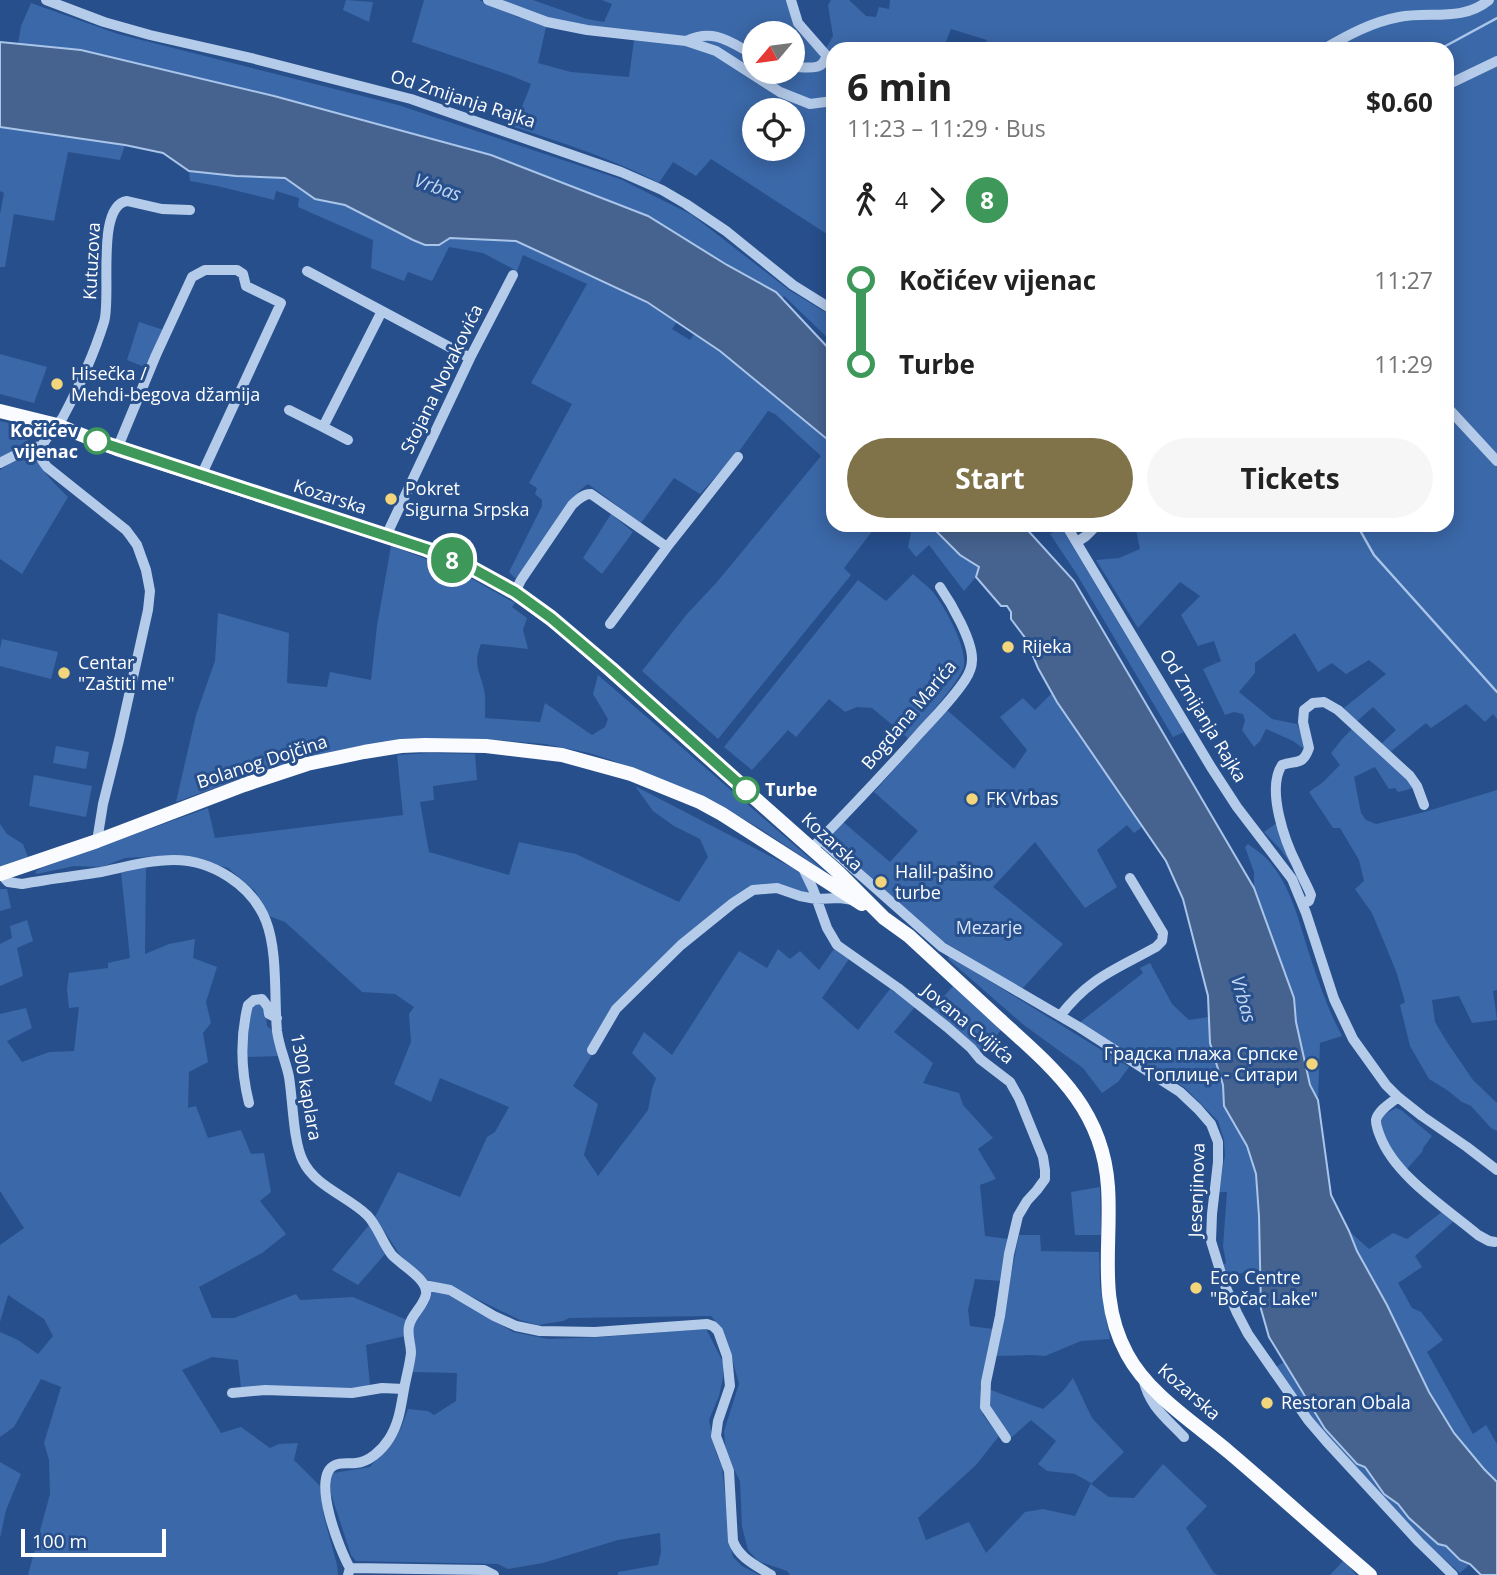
<!DOCTYPE html>
<meta charset="utf-8">
<style>
body{margin:0;font-family:"Open Sans",sans-serif;background:#f6f6f6;color:#222;height:100vh;display:flex;flex-direction:column;font-size:26px;white-space:nowrap}
*{box-sizing:border-box;margin:0}
p{font-size:23px;color:#767676}
.icon{flex:none;width:38px;height:38px;fill:none;stroke:currentColor;stroke-width:2;stroke-linecap:round;stroke-linejoin:round}
.map{position:relative;flex:1;overflow:hidden}
.sheet{position:absolute;left:826px;top:42px;width:628px;height:490px;display:flex;flex-direction:column;background:#fff;border-radius:21px;box-shadow:0 4px 18px #0003}
.sheet>*{flex:none}
.badge{padding:0 14px;border-radius:23px;font-size:24px;line-height:46px}
.needle{width:46px;rotate:241deg}
.fabs{position:absolute;left:742px;top:21px;display:grid;gap:14px}
.fabs a{display:grid;place-items:center;width:63px;height:63px;border-radius:50%;background:#fff;box-shadow:0 4px 18px #0003;font-size:35px}
.scale{position:absolute;left:21px;bottom:18px;width:145px;box-sizing:border-box;padding-left:7px;border:4px solid #fff;border-top:0;font-size:19px;line-height:24px;white-space:nowrap;color:#fff;-webkit-text-stroke:5px #274f8c;paint-order:stroke}
.map>.badge{position:absolute;translate:-50% -50%;box-shadow:0 0 0 4px #fff}
.legs{display:flex;align-items:center;gap:10px;height:77px;padding:0 21px;font-size:23px}
.legs p{margin-inline-start:auto}
.overview{display:flex;align-items:center;justify-content:space-between;height:119px;padding:0 21px}
h1{font-size:38px;font-weight:700;line-height:52px}
.primary-button{display:flex;gap:14px;margin-top:auto;padding:14px 21px}
.primary-button a{flex:1;height:80px;border-radius:42px;background:#80734a;color:#fff;font-size:28px;font-weight:700;line-height:80px;text-align:center}
.primary-button a+a{background:#f6f6f6;color:#222}
ul{padding:0 21px;list-style:none}
li{display:flex;align-items:center;gap:24px;height:84px;font-size:26px}
li i{display:grid;place-items:center;width:10px;height:100%;margin:0 9px;background:currentColor}
li i::after{content:'';width:18px;height:18px;margin:-9px;border:5px solid;border-radius:50%;background:#fff}
li p{margin-inline-start:auto}
li:first-child i{background:linear-gradient(#0000 50%,currentColor 0)}
li:last-child i{background:linear-gradient(currentColor 50%,#0000 0)}
.map>svg:first-child{display:block}
.green{fill:#3b68a8;fill-rule:evenodd}
.water{fill:#46638f;stroke:#aac5ea;stroke-width:2}
.lines{fill:none;stroke-linecap:round;stroke-linejoin:round}
.stream{stroke:#aac5ea;stroke-width:2.5}
.minor{stroke:#b5cbea;stroke-width:10}
.major{stroke:#f9fbfe;stroke-width:14}
.line-1-casing{stroke:#fff;stroke-width:16}
.line-1{stroke:#3e9859;stroke-width:10}
.poi-dot{fill:#f3d57b;stroke:#274f8c;stroke-width:2.5}
.stop-1-dot{fill:#fff;stroke:#3e9859;stroke-width:3.5}
.labels{text-anchor:middle;stroke-width:6;stroke-linejoin:round;paint-order:stroke}
.street-label{font-size:18px;fill:#fff;stroke:#274f8c}
.poi-label{font-size:18px;fill:#fff;stroke:#274f8c;text-anchor:start}
.stop-label{font-size:18px;font-weight:bold;fill:#fff;stroke:#274f8c;text-anchor:end}
.park-label{font-size:18px;fill:#dae6f8;stroke:#274f8c}
.water-label{font-size:19px;font-style:italic;fill:#c1d5f1;stroke:#274f8c}
</style>
<div class="map">
<svg width="1497" height="1575" viewBox="0 0 1497 1575">
<rect width="100%" height="100%" fill="#274f8c"/>
<path class="green" d="M346 0 373 2 369 22 343 10Z
M424 0H479L520 18 524 11 499 0H533L587 19 604 22 612 4 602 0H787L825 50 833 36 828 5 831 0H849L866 16 876 17 879 7 889 9 890 0H1497V719L1493 714 1485 722 1466 704 1431 728 1426 723 1389 753 1381 744 1396 730 1373 707 1355 723 1344 708 1386 674 1369 660 1346 674 1332 663 1318 672 1295 633 1255 663V673L1239 692 1272 719 1297 724 1304 741V749L1293 741 1266 729 1260 741 1254 747 1242 730 1245 721 1243 714 1234 712 1225 715 1203 669 1221 661 1214 641 1198 646 1181 615 1200 596 1180 582 1138 628 1096 560 1119 558 1140 549 1135 525H1447V49H984L987 40 951 29 943 49H833V238L711 159 696 176 673 162 659 183C613 159 564 143 514 127L531 84 512 76 412 42ZM548 18 591 27 635 33 629 77 571 72 538 63ZM754 33H793V72H754ZM754 110H793V149H754Z
M31 3 118 34 398 105 620 179 692 215 789 290 833 317V343L784 296 782 299 775 292 727 265 648 216 491 155 274 96 81 50 18 44 21 26Z
M0 127 125 145 120 160 68 152 54 221 14 214 5 267H0V214L4 193 0 191Z
M189 171 236 176 285 178 315 199 345 205 413 240 425 245H439L450 238 516 241 647 302 677 322 672 329 690 340 695 333 720 351 833 444V525H877L844 568 851 575 718 739 642 671 687 614 717 582 821 456 775 414 768 411 740 450 700 494 674 478 641 523 588 484 579 491 520 574 515 578 509 572 542 506V500L535 494 537 488 529 483 572 404 531 383 587 284 523 255 517 271 483 253 449 247 432 281 408 272 404 281 371 268 373 240 298 207 299 198 276 191 274 200 217 186 190 181Z
M139 322 164 330 147 368 127 360Z
M0 354 47 367 34 403 0 394Z
M0 421 32 429 33 437 0 459Z
M33 451C42 472 52 481 68 497L22 574 0 559V470L27 452Z
M611 514 633 532 602 574 583 558Z
M901 525H930L960 555 979 567 976 577 964 591 929 545 916 557 908 547 911 533Z
M1061 527 1184 732 1173 737 1076 573 1050 534Z
M391 546 432 561 465 575 515 603 512 607 527 618 523 630 528 649 481 644C473 664 479 670 484 689 486 698 485 709 485 718L540 722 545 703 592 735 605 727 608 719 593 694 598 675 828 874 759 828 716 803 611 760 589 753 545 744 485 739 315 757 220 786 176 802 196 715 215 661 218 613 289 633 287 683 327 687 330 672 371 680 377 626Z
M913 574C919 580 927 585 933 592 945 607 967 647 964 666 961 681 920 725 909 739L872 708 857 707 845 712 829 699 796 737 788 730 752 770 724 747 858 580 886 601Z
M2 639 58 652 51 679 0 666V649Z
M1052 693 1142 827 1134 833 1127 825 1097 850 1117 887 1085 908 1035 842 993 887 1063 944 1022 989 931 934 832 845 827 839 842 821 890 862 918 831 874 792 947 710 1014 769 1027 750 1000 717 1023 698 1035 710Z
M1352 729 1404 773 1414 788 1398 792 1395 788 1389 789 1375 767 1354 777 1361 813 1366 820 1376 824 1421 813 1497 790V990L1493 991 1497 1020 1472 1023 1459 996 1432 1000 1435 1022 1447 1042 1473 1080 1497 1103V1131L1491 1128 1471 1106 1462 1102 1447 1090 1429 1079 1410 1046 1400 1005 1405 1002 1396 971 1372 913 1355 889 1364 881 1359 860 1340 828H1333L1309 792 1322 783 1340 765 1331 753 1343 738Z
M56 746 89 752 86 769 53 763Z
M430 753 475 754 477 780 433 786 434 800 420 802 429 852 509 875 519 842 576 854 679 902 708 857 700 839 674 826 653 811 635 786 795 869 803 876 811 892 749 888 613 1007 592 1055 573 1086 598 1104 584 1155 598 1176 648 1110 652 1089 656 1078 632 1053 644 1032 672 1055 739 951 767 968 778 949 790 959 800 951 819 970 834 949 849 959 822 998 858 1030 890 989 915 1007 894 1032 933 1063 923 1083 959 1093 963 1105 993 1138 978 1149 996 1179 980 1185 985 1236 1008 1239 1001 1281 975 1279 968 1310 970 1326 993 1329 980 1389 983 1415 999 1436 976 1465 918 1518 926 1540 969 1522 986 1553 1025 1512 1043 1509 1075 1516 1091 1483 1075 1474 1047 1471 1038 1464 1056 1441 1031 1420 1012 1437C996 1418 989 1416 988 1389L1043 1409 1063 1391 1073 1378 1092 1418 1124 1452 1091 1484 1109 1497 1134 1498 1163 1464 1207 1506 1186 1528 1214 1573 1218 1575H790L787 1571 758 1561 748 1550 742 1527 740 1481 726 1454 724 1431 739 1384 730 1351 721 1328 711 1316 569 1318 563 1321 538 1325 520 1320 452 1287 425 1279 400 1255 375 1217 398 1172 460 1197 487 1137 495 1132 509 1107 440 1078 431 1102 394 1084 411 1042 409 1014 414 1007 395 994 362 992 285 922 269 916 255 891 228 868 176 855 125 858 102 867 74 866 37 874 35 872 41 868 208 808 215 838 403 815 397 755Z
M34 775 92 786 86 817 29 806Z
M1278 822 1292 862 1290 863 1281 850 1264 832Z
M0 824 7 834 23 844 28 857 0 867Z
M1248 844C1253 848 1260 852 1265 857 1286 878 1295 907 1303 934 1314 969 1325 1004 1342 1036L1320 1043 1318 1100 1310 1085 1296 1022 1294 998 1254 888V872L1245 847Z
M146 866 145 954 169 944 195 939 193 958 217 967 206 1002 211 1023 203 1033 208 1062 189 1072 188 1108 196 1106 208 1138 241 1130 251 1154 264 1153 271 1192 260 1201 286 1234 262 1253 199 1287 212 1318H234L296 1294 300 1300 353 1297 407 1320 405 1336 366 1345 370 1385 349 1390 241 1388 238 1360 212 1357 182 1370 221 1433 241 1427 270 1448 279 1444 298 1443 294 1460 320 1486 324 1517 337 1565 338 1575H28L50 1494 49 1460 44 1443 61 1387 41 1379 14 1427 0 1437V1332L18 1340 38 1354 53 1336 44 1319 8 1295 0 1322V1245L24 1228 0 1191V1014L26 1008 32 1028 7 1041 22 1062 49 1052 74 1051 79 1007 69 1008 67 989 69 973 108 968V963L130 958 121 872Z
M0 889H7L11 908 0 911Z
M27 920 33 941 17 948 23 976 0 986V944L12 938 10 926Z
M949 956 1129 1067 1118 1082 1102 1093 1083 1068 1025 1026 948 959Z
M1150 963 1172 1004 1189 1020 1209 1017 1210 1043 1223 1085 1224 1106 1247 1146 1256 1174 1259 1216V1270H1249L1225 1280 1221 1266 1226 1263 1223 1246 1227 1192H1219L1225 1155 1224 1140 1218 1121 1184 1087 1079 1023 1143 973 1140 968Z
M953 986 1001 1030 981 1054 931 1011Z
M256 1002 265 1008 267 1026 274 1032 279 1056 245 1057 251 1010Z
M1396 1108 1401 1110 1432 1136 1423 1148 1422 1152 1406 1170C1394 1155 1376 1134 1383 1115Z
M1100 1187 1101 1235H1075L1071 1192Z
M1443 1211 1455 1220 1415 1256 1422 1267 1398 1283 1412 1308 1421 1312 1443 1340 1427 1352 1473 1434 1486 1425 1497 1444V1482C1482 1467 1467 1451 1454 1433 1427 1395 1409 1350 1388 1309 1376 1282 1360 1259 1349 1231L1369 1249 1393 1233 1407 1239Z
M369 1225 385 1254 358 1285 332 1270Z
M1019 1235H1040L1041 1251 1099 1252 1100 1286 1110 1339 1081 1341 1045 1356 1032 1355 995 1356Z
M433 1291 449 1293 513 1332 548 1339 602 1337 706 1329 723 1362V1378L719 1396 709 1420 716 1453 722 1467 728 1522V1537L733 1557 742 1566 759 1575H618V1572L658 1565 661 1552 660 1533 618 1540 543 1563 508 1569 498 1564 356 1561 351 1555 331 1494 330 1478 333 1473 370 1467 401 1428 408 1409 428 1411 434 1415 456 1401 457 1373 412 1372 413 1327 429 1302 430 1293Z
M1284 1362 1325 1429 1365 1467 1384 1494 1398 1504 1409 1518 1446 1546 1460 1560 1470 1564 1460 1573 1418 1536 1319 1428 1276 1367Z
M0 1462 21 1474 6 1510 0 1538Z
M1344 1560 1356 1575H1330Z"/>
<path class="water" d="M0 42 81 50 274 96 491 155 648 216 727 265 776 292 833 353V444L720 351 647 302 516 241 450 238 439 245H425L413 240 345 205 315 199 285 178 236 176 189 171 163 153 125 145 0 127Z
M930 525H1023L1074 581 1254 888 1294 998 1296 1022 1310 1085 1318 1100 1331 1195 1349 1231 1357 1251 1387 1305 1429 1392 1454 1433 1484 1469 1497 1482V1575H1481L1470 1564 1460 1560 1446 1546 1438 1544 1409 1518 1398 1504 1384 1494 1365 1467 1357 1464 1325 1429 1269 1337 1261 1309 1259 1216 1256 1174 1247 1146 1224 1106 1223 1085 1210 1043 1208 996 1183 899 1166 861 1057 702 1038 668 1026 639 1011 619V612L1007 606H1001L976 577 979 567 960 555Z"/>
<g class="lines">
<path class="stream" d="M1440 49 1497 18
M1357 525 1374 555 1497 692"/>
<path class="minor" d="M46 0 104 22 150 35 255 59 411 99 621 172 662 190 686 204 726 231 793 285 833 310
M488 0 547 22 587 30 686 41 716 51 780 92 810 104 833 101
M791 0 798 23 826 55C825 72 805 67 793 67
M686 41C714 28 730 42 754 55
M1324 49C1348 35 1372 22 1399 17 1430 11 1462 22 1489 0
M1447 85 1497 61
M307 271 470 358
M1447 407 1497 461
M289 410 323 427 382 311
M323 427 348 440
M117 449 156 355 192 277 205 270H237L243 274 246 286 281 303 201 476
M0 463 29 448 42 446
M1066 525 1211 767 1237 807 1292 879 1306 913 1334 999 1353 1039 1386 1085 1398 1097 1422 1116 1467 1147 1497 1170
M386 536 470 358 513 275
M1077 542 1086 536 1097 525
M515 592 521 580 572 505C577 500 583 494 591 494L667 547
M610 624 667 547 738 457
M821 840 942 947 1079 1027 1180 1092 1198 1109 1211 1124 1218 1142V1162L1212 1214 1211 1241 1224 1283 1237 1313 1248 1334 1308 1420 1326 1441 1419 1542 1453 1575
M97 841 103 804 119 740 148 610 150 591 146 570 137 545 132 538 126 530 47 467C44 463 40 459 40 453 41 441 57 427 63 417 79 387 94 354 104 322 112 298 95 206 127 201L162 209 190 210
M816 844C851 808 886 771 919 734 935 716 952 700 965 680 969 674 972 667 972 660 973 641 951 603 940 587
M802 866 813 889 827 928 837 945 898 988 947 1027 971 1048 980 1059 1010 1082 1019 1098 1043 1157 1045 1170V1179L1037 1190 1027 1201 1018 1216 1009 1254 1000 1316 986 1382 985 1407 1006 1438
M1 874 8 882 22 884C48 879 75 876 101 872 125 867 149 860 174 860 212 860 252 885 266 921 278 952 274 998 277 1031 279 1047 286 1062 289 1077 293 1101 293 1141 303 1161 315 1186 347 1196 367 1215 378 1226 382 1243 392 1255 401 1265 428 1279 426 1294 424 1306 411 1315 409 1326 407 1335 411 1344 411 1353 410 1363 407 1374 405 1384 401 1404 400 1422 389 1439 382 1450 369 1462 356 1463 349 1464 342 1462 335 1465 310 1476 340 1551 350 1568L348 1575
M1303 904 1309 901 1311 895C1307 885 1301 875 1297 865 1285 842 1266 789 1282 765 1296 760 1303 766 1309 748L1303 722 1304 710 1313 703 1324 702 1338 710 1410 776 1417 786 1424 805
M1060 1016C1090 977 1115 970 1156 947L1162 941 1163 933 1130 878
M592 1050 616 1009 681 945 733 903 753 890 777 888 800 896 816 899 840 898 853 900
M1398 1097C1391 1103 1378 1110 1376 1120 1376 1125 1378 1131 1380 1136 1395 1176 1446 1208 1478 1235L1489 1241 1495 1242
M249 1103C241 1071 240 1037 248 1005L254 1000 262 999 268 1007 269 1014 277 1018
M424 1285 450 1290 494 1316 516 1326 540 1331 595 1332 707 1324 713 1326 718 1331 727 1356 730 1386 718 1421 716 1436 729 1471 733 1541C739 1558 756 1565 771 1575
M1143 1378C1149 1406 1165 1417 1184 1437
M232 1393 265 1390 352 1393 382 1388 404 1389
M350 1568 484 1570 494 1575"/>
<path class="major" d="M0 411 57 425 117 449 426 549 465 565 515 592 564 629 838 872 884 918 909 936C939 964 969 991 999 1019 1053 1068 1103 1108 1108 1187 1112 1246 1097 1299 1127 1354 1149 1395 1195 1423 1230 1453 1277 1493 1323 1535 1370 1575
M0 874 97 841 244 785 307 764 364 752 401 746 425 745 486 746 562 755 631 774 700 802 722 814 862 904"/>
</g>
<g class="lines">
<defs>
<path id="line-1" d="M97 441 426 549 466 565 495 581 515 592 551 618 611 669 746 790"/>
</defs>
<use href="#line-1" class="line-1-casing"/>
<use href="#line-1" class="line-1"/>
</g>
<g class="poi-dot">
<circle cx="57" cy="384" r="7"/>
<circle cx="391" cy="499" r="7"/>
<circle cx="1008" cy="647" r="7"/>
<circle cx="64" cy="673" r="7"/>
<circle cx="972" cy="799" r="7"/>
<circle cx="881" cy="882" r="7"/>
<circle cx="1312" cy="1064" r="7"/>
<circle cx="1196" cy="1288" r="7"/>
<circle cx="1267" cy="1403" r="7"/>
</g>
<g class="stop-1-dot">
<circle cx="97" cy="441" r="12"/>
<circle cx="746" cy="790" r="12"/>
</g>
<g class="labels">
<g class="street-label">
<text transform="translate(463 99) rotate(18)" y="6">Od Zmijanja Rajka</text>
<text transform="translate(92 261) rotate(-87)" y="6">Kutuzova</text>
<text transform="translate(442 379) rotate(-64)" y="6">Stojana Novakovića</text>
<text transform="translate(330 497) rotate(18)" y="6">Kozarska</text>
<text transform="translate(909 715) rotate(-50)" y="6">Bogdana Marića</text>
<text transform="translate(1203 716) rotate(59)" y="6">Od Zmijanja Rajka</text>
<text transform="translate(262 762) rotate(-18)" y="6">Bolanog Dojčina</text>
<text transform="translate(832 842) rotate(43)" y="6">Kozarska</text>
<text transform="translate(968 1024) rotate(40)" y="6">Jovana Cvijića</text>
<text transform="translate(306 1087) rotate(80)" y="6">1300 kaplara</text>
<text transform="translate(1197 1190) rotate(-88)" y="6">Jesenjinova</text>
<text transform="translate(1189 1392) rotate(41)" y="6">Kozarska</text>
</g>
<g class="poi-label">
<text x="71" y="380">Hisečka /<tspan x="71" dy="21">Mehdi-begova džamija</tspan></text>
<text x="405" y="495">Pokret<tspan x="405" dy="21">Sigurna Srpska</tspan></text>
<text x="1022" y="653">Rijeka</text>
<text x="78" y="669">Centar<tspan x="78" dy="21">"Zaštiti me"</tspan></text>
<text x="986" y="805">FK Vrbas</text>
<text x="895" y="878">Halil-pašino<tspan x="895" dy="21">turbe</tspan></text>
<text x="1298" y="1060" text-anchor="end">Градска плажа Српске<tspan x="1298" dy="21">Топлице - Ситари</tspan></text>
<text x="1210" y="1284">Eco Centre<tspan x="1210" dy="21">"Bočac Lake"</tspan></text>
<text x="1281" y="1409">Restoran Obala</text>
</g>
<g class="stop-label">
<text x="78" y="437">Kočićev<tspan x="78" dy="21">vijenac</tspan></text>
<text x="765" y="796" text-anchor="start">Turbe</text>
</g>
<g class="park-label">
<text x="989" y="934">Mezarje</text>
</g>
<g class="water-label">
<text transform="translate(438 187) rotate(19)" y="7">Vrbas</text>
<text transform="translate(1244 999) rotate(74)" y="7">Vrbas</text>
</g>
</g>
</svg>
<div class="fabs">
<a><svg class="needle" viewBox="-14 -14 28 28"><path d="M0-13l5 13h-10z" fill="#e53935"/><path d="M0 13l5-13h-10z" fill="#767676"/></svg></a>
<a><svg class="icon" aria-label="locate" viewBox="0 0 24 24"><circle cx="12" cy="12" r="6"/><path d="M12 2v4M12 18v4M2 12h4M18 12h4"/></svg></a>
</div>
<div class="scale">100 m</div>
<b class="badge" style="left:452px;top:560px;background:#3e9859;color:#fff">8</b>
<section class="sheet">
<div class="overview"><div><h1>6 min</h1><p>11:23 – 11:29 · Bus</p></div><b>$0.60</b></div>
<div class="legs"><svg class="icon" aria-label="walk" viewBox="0 0 24 24"><circle cx="13" cy="4" r="2"/><path d="M13 8l-2 6 4 7M11 14l-3 7M7 12l3-4h3l4 4"/></svg>4<svg class="icon" aria-label="forward" viewBox="0 0 24 24"><path d="M9 5l7 7-7 7"/></svg><b class="badge" style="background:#3e9859;color:#fff">8</b></div>
<ul>
<li><i style="color:#3e9859"></i><b>Kočićev vijenac</b><p>11:27</p></li>
<li><i style="color:#3e9859"></i><b>Turbe</b><p>11:29</p></li>
</ul>
<div class="primary-button"><a>Start</a><a>Tickets</a></div>
</section>
</div>
